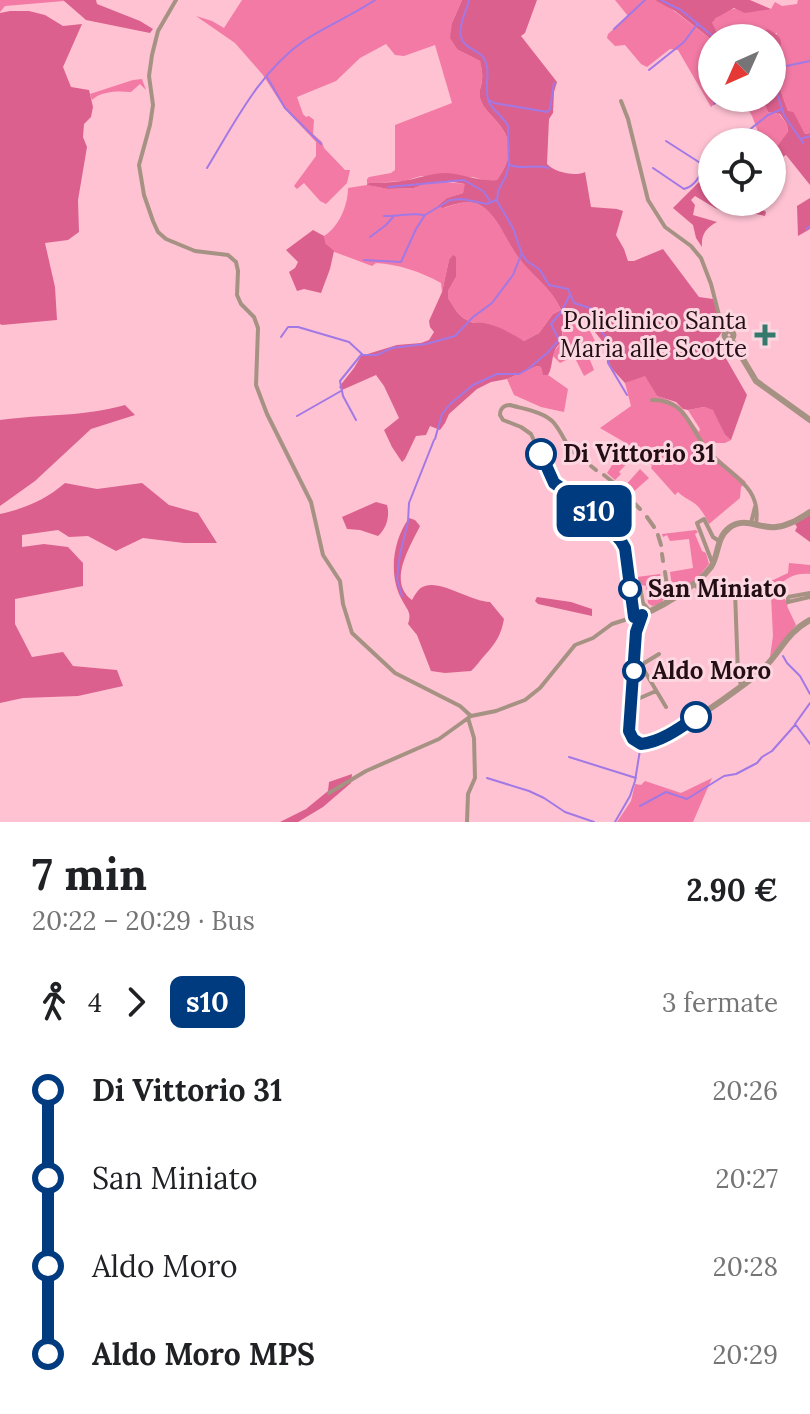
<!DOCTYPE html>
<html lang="it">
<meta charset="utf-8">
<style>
body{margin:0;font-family:Lora,serif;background:#f2f2f2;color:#202124;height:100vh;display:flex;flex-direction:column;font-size:30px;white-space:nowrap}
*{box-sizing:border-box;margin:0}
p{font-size:26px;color:#757577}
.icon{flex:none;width:44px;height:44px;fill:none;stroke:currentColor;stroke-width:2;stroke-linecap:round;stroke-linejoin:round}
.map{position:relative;height:822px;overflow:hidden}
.side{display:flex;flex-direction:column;background:#fff;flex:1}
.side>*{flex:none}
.badge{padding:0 16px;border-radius:12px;font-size:28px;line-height:52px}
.needle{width:52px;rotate:225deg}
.controls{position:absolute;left:698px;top:24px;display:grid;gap:16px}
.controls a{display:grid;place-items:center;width:88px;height:88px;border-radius:50%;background:#fff;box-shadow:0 2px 6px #0004;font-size:40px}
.map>.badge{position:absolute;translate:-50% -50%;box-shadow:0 0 0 4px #fff}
.legs{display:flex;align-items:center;gap:12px;height:88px;padding:0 32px;font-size:26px}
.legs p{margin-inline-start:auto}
.summary{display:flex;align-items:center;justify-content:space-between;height:136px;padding:0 32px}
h1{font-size:44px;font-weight:800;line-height:60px}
ul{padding:0 32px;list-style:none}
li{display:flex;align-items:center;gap:28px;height:88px;font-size:30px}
li i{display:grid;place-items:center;width:12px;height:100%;margin:0 10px;background:currentColor}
li i::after{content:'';width:20px;height:20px;margin:-10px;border:6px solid;border-radius:50%;background:#fff}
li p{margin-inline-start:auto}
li:first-child i{background:linear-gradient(#0000 50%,currentColor 0)}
li:last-child i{background:linear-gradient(currentColor 50%,#0000 0)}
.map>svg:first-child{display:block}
.green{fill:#f27aa4}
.forest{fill:#dc608d}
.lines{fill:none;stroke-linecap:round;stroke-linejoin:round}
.stream{stroke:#a278e5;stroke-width:2}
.minor{stroke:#a69283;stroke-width:4}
.tertiary{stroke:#a69283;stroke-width:6}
.line-1-casing{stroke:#fff;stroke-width:18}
.line-1{stroke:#003b80;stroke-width:12}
.poi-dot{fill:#35796d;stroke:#fcd7e1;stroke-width:3}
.stop-1-dot{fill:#fff;stroke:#003b80;stroke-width:4}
.labels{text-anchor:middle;stroke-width:6;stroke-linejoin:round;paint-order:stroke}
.poi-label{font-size:24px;fill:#230e15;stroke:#fcd7e1;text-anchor:end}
.stop-label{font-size:24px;font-weight:bold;fill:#230e15;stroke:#fcd7e1;text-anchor:start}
</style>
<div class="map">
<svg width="810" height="822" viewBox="0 0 810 822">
<rect width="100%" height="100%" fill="#fec2d3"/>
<path class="green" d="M0 0H63L64 1 5 6 0 12Z
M242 0H462L452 23 458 50 480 61C481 66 483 74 482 79 482 86 478 91 480 98 483 109 491 114 498 123 515 143 511 160 497 180L487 181 473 177 421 176 404 181 369 183 368 185 388 189 414 188 427 183 445 182 466 184 463 193 447 198 444 208C455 204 469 199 480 205 496 214 504 236 514 251 528 272 551 286 561 310L553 314 539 333 524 341C511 334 487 319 473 323L463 318 457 312 448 298V291L456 277V258L449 260 442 292 441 283C422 272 397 264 376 263L372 266 332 251 326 244 324 236C339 227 348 205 348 188L367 185V179L369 177 391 173 395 170V125L452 103 435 45 404 56 395 55 386 44 360 58 336 81 297 97 303 114 306 117 309 116 314 120 313 134 322 142 324 148 345 170H350L347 183 326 204 320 201 304 183 297 189 294 186 316 156V142L284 108 263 75 235 43 196 16 212 21 224 28Z
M615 0H655L665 4 712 40V98H721L711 107 678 50 670 49 647 67 641 64 625 45 615 46 607 38 608 34 628 16Z
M798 0H810V133L805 134 788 111 780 89 772 77V54L774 55 777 33 759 36 758 38C738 38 724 43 711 24 726 3 749 8 771 9L775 2 782 6 797 4Z
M142 79 146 90 140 84 131 92C118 91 101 91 92 100L90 94 133 80Z
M741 98H762L768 112 779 114 787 124 788 133 772 153V142H762L752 116Z
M566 320 573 324 575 321 589 329 597 345 588 355 594 370 584 376 574 356 560 363 553 356C554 349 558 348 561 342 564 334 561 329 566 320Z
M537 366 541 367 543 374 548 375 568 389 564 412 541 407 514 395 507 379Z
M645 375 657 396C684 404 683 410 699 432L700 429 688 410 704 407 714 410 725 435 731 440 725 443H705L711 452 746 482 741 487 740 498 709 524C705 516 701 508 694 503 688 499 683 497 678 492L675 495 651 468 652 466 649 462 650 457 600 428 631 406 625 383Z
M627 455 631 459 619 472 621 474 615 480 607 473 618 456 622 459Z
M640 469 649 478 631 494 624 487Z
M696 530 698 532 695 534 702 551 706 553 709 564C700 576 687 589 673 593L670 572 693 568 689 539 670 541 667 535 663 537 662 534Z
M789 563 810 565V574C795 573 788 577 777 587L788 604 787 606 796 625 770 657 773 636 771 596 769 582 788 573Z
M660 574 663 594H666C666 601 658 605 652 606L648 603 646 586 642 585 637 577Z
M712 778 693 822H617L631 801 635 784 641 785 645 781 681 793Z"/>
<path class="forest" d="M63 0H96L97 4 140 21 153 29 150 33 86 20Z
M462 0H537L525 33 521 36 557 82 554 92 553 113 549 119 547 164C554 172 575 177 585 172L591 207 617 209 623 211 616 235 624 249 628 261H634L663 249 699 297 713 299 723 330 716 341 747 395 731 440 725 435 713 410 704 407 688 410 683 409 676 402 657 396 645 376 625 383 613 370 609 363 607 350 603 342 582 316 569 317C559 327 565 332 560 343 559 345 557 346 556 348 551 357 553 367 548 375H543L541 367 537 366 507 379 491 382 477 389 449 414 445 423 440 430 430 426 426 435 416 436 405 459 402 462 392 447 384 430 399 418 384 386 376 375 342 390 339 387 354 368 361 356 397 345 421 343 429 340 434 332 430 327 429 321 442 292 449 260 453 255 456 257V277L448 291V298L457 312 463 318 473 323C487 319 511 333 524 341L539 333 553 314 561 310C551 286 527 272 514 251 504 236 496 214 480 205 469 199 454 204 443 208L438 206 447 198 463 193 465 184 447 181 427 183 414 188 388 189 367 185 369 183C380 182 391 183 402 181 417 179 431 173 446 173 464 174 480 182 497 180 511 160 515 143 498 123 491 114 483 109 480 98 478 91 482 87 482 79 483 74 481 67 480 61L458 50 450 38 452 23Z
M655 0H750L771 9 745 13 734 8 716 18 712 23 717 32 726 38H712V40L675 11Z
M10 11H29L45 15 63 26 82 24 63 67 71 87 89 90 93 107 91 117 84 124 83 137 87 147 78 200 79 232 68 240 45 243 55 287 57 320 2 325 0 324V13Z
M767 29C781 35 787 43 774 55L772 54V38H758Z
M772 77 780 89 788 111 793 112C798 119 800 126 805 134L810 133V185L786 155 772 163V153L788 132 787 124 780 114 768 112 762 98H772Z
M700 181 712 194V202H752L766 212 765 216 742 211 725 212 715 208 695 196 691 200 695 205 693 215 717 222C706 228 701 234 702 247L696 238 693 225 673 208Z
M810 198V229L798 236 797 206Z
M313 230 324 236 326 244 334 251 330 269 321 293 304 289 297 291 289 272 295 268 298 262 286 250Z
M125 405 135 415 91 429 35 481 0 506V420C42 414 84 417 125 405Z
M65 483 97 489 142 483 169 505 198 513 217 543H184L143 538 116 551 88 536 69 537 58 530 22 535V547L44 544 68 547 83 563V586L15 599V624L32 657 63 652 73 666 117 670 123 686 78 696 23 698 0 703V514C26 508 45 500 65 483Z
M376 502 387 505C390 515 387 528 378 536L360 530 347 529 342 517Z
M810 515V542L795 531 797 527 795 524Z
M409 518 415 520 420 526C410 547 387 582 412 600 415 595 418 588 425 586 441 580 470 601 490 602L504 619C501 635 496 643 485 655 480 660 477 666 471 671L445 673 431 671 417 635 408 624C412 612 407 610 402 600 388 575 393 540 409 518Z
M537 597 571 602 592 609V616L538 604 535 601Z
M352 774 351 783 323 807 298 822H280L306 809 328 791 329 782Z"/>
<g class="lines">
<path class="stream" d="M469 0C467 11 458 25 461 37 464 49 478 49 484 58 492 72 483 88 489 102 493 111 504 117 508 126L509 165 506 176 498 191 497 201 513 228 522 254 527 261 540 270 549 285 568 289 574 303 593 309 599 328 607 339 608 363 627 395
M661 0 681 10 715 38
M614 29 645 0
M772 69 810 61
M649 70 684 42 698 23
M267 77 285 108 321 144
M772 84 776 90 784 115 803 143
M489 100 494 103 547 112 550 109 554 83
M714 104 721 98
M800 139 810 136
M666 141 705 166
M734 142 768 115 782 109
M510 165C521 170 535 164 548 168
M207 168C235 122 260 71 305 40 328 25 353 15 375 0
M653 168 684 189C698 186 701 169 712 160
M388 187 464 180 483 191 490 201
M384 216C397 217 411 212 423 215
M806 229 810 226
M370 237 386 225 393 217
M364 260 401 262 416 229 425 215 450 200 462 199 487 204 496 200
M281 337 288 327H298L349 342 362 354
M548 352 559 340 551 324 561 312 570 295
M297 416 341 391
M356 420 343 396 340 381 361 355H377L392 348 426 344 455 336 473 317 492 303 513 275 521 255
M435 439 442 414 450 404 473 385 497 374H519L528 369 547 353
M402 596 397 579 400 554 408 522 409 503 434 440
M783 656 787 663 800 676 810 694
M810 703 795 724 810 744
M569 757 636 778
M487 778 529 791 544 798 565 812 594 822
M640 806 666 792 687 799 724 776 736 774 757 763 762 757 772 751 795 725
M615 822 630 796 635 781 640 750"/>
<path class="minor" d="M176 0 158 31 152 55 149 76 153 105 150 125 139 165 144 195 153 221 158 232 166 239 195 251 228 255 236 262 238 271 237 295 241 304 254 317 258 328 256 385 267 414 311 502 323 555 340 581 343 604 352 633 395 673 460 706 471 716
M621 101 628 119 648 200 665 227 691 246 701 258 711 284 721 323 725 332
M652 400C688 399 690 432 710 453 730 476 762 485 756 524
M591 466 596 470
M604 475 614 483
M621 489 629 497
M635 504 640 509
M647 517 654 527
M751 523 755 507
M658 535 661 545
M662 554 663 561
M712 562 697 523 704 519 713 537 719 541
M665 572 669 600
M629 581 635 580 639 582 643 603 649 610
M694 585 705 592H735L738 674 741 685
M788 602V597L810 593
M788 602 810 597
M659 654 641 665 666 707
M633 698H640L656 691
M329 793 366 771 439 739 471 716 496 711 525 700 540 688 575 645 593 638 612 624 634 617 625 550 622 542 593 510 553 482 531 434 521 427 503 420 500 415C500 409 504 405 510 405 524 409 545 412 554 423 566 438 565 448 583 460
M467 822 468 794 475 778 474 738 468 718"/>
<path class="tertiary" d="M724.5 335a4.5 4.5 0 1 1 9 0a4.5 4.5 0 1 1-9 0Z
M731 339 756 381 810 420
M810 512C800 518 789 526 776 527 759 529 745 516 729 528 716 538 719 555 711 567 697 586 657 611 634 617L636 632 629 731C631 737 634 742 641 744 660 747 747 684 763 669 781 652 786 633 810 620"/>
</g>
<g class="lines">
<defs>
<path id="line-1" d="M541 454 554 483 593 510 621 541 625 548 634 617 642 615 636 632 629 731 633 739 641 744C661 742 680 728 696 717"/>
</defs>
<use href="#line-1" class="line-1-casing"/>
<use href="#line-1" class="line-1"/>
</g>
<path class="poi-dot" d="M761 323h8v8h8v8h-8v8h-8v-8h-8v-8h8z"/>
<g class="stop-1-dot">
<circle cx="541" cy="454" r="14"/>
<circle cx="630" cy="589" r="10"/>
<circle cx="634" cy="671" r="10"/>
<circle cx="696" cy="717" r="14"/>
</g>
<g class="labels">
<g class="poi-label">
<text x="747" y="329">Policlinico Santa<tspan x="747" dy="28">Maria alle Scotte</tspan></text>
</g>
<g class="stop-label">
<text x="563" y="462">Di Vittorio 31</text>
<text x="648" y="597">San Miniato</text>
<text x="652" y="679">Aldo Moro</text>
</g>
</g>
</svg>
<div class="controls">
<a><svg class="needle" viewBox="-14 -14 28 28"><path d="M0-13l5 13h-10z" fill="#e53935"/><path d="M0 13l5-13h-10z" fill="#757577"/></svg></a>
<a><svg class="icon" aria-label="locate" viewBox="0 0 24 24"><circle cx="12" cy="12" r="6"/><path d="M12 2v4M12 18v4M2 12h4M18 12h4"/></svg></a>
</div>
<b class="badge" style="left:594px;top:511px;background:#003b80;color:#fff">s10</b>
</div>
<section class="side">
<div class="summary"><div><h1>7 min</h1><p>20:22 – 20:29 · Bus</p></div><b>2.90 €</b></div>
<div class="legs"><svg class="icon" aria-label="walk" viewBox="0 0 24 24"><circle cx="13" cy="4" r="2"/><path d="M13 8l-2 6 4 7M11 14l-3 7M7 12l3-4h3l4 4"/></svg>4<svg class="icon" aria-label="forward" viewBox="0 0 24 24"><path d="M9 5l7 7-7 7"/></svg><b class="badge" style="background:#003b80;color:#fff">s10</b><p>3 fermate</p></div>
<ul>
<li><i style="color:#003b80"></i><b>Di Vittorio 31</b><p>20:26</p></li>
<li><i style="color:#003b80"></i><span>San Miniato</span><p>20:27</p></li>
<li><i style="color:#003b80"></i><span>Aldo Moro</span><p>20:28</p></li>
<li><i style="color:#003b80"></i><b>Aldo Moro MPS</b><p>20:29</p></li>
</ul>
</section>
